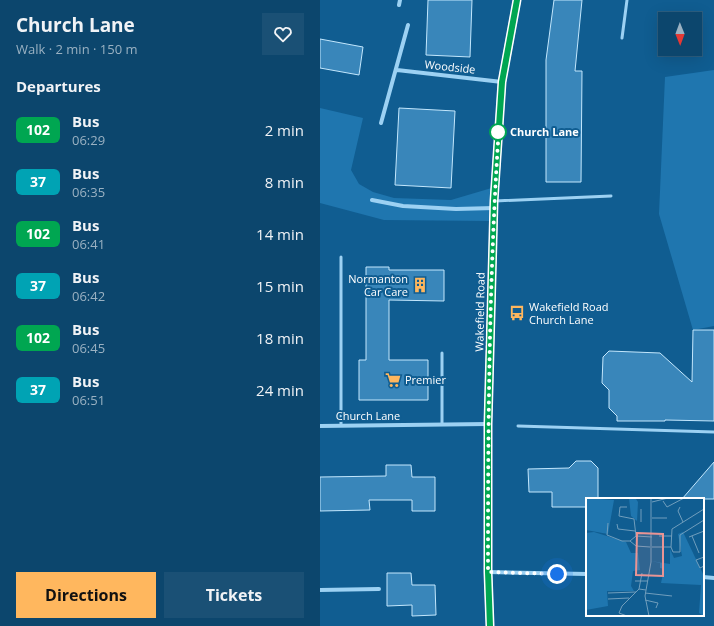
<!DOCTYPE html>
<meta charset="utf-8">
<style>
body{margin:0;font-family:"Open Sans",sans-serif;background:#1a5075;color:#f1f3f6;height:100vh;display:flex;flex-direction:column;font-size:15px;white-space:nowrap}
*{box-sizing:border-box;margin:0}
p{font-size:13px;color:#9ab1c2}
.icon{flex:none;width:22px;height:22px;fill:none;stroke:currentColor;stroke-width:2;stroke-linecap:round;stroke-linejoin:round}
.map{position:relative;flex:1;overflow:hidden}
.sheet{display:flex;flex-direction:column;background:#0c466d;width:320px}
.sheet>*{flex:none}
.badge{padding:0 8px;border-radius:6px;font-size:14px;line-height:26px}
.needle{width:26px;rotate:179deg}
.fabs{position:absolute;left:338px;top:12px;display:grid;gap:8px}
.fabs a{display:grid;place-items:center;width:44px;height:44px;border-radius:0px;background:#0c466d;box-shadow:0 4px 16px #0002,0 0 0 1px #2c5e80;font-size:20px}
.you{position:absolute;width:20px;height:20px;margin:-10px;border:3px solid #fff;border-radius:50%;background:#1a73e8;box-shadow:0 0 0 6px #1a73e833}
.map>.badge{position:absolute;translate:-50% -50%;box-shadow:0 0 0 2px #fff}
h2{padding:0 16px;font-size:15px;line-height:36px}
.round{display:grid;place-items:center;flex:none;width:42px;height:42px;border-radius:0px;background:#1a5075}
.head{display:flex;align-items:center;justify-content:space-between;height:68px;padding:0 16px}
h1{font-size:19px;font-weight:700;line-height:30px}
.action{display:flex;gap:8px;margin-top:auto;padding:8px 16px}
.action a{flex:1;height:46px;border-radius:0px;background:#ffb75e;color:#111;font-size:16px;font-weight:700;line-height:46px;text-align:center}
.action a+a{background:#1a5075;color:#f1f3f6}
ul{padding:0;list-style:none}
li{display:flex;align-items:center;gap:12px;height:52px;padding:0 16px}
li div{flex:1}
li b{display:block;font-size:15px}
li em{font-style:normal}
li .badge{min-width:44px;font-weight:700;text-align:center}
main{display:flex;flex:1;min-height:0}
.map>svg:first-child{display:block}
.green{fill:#1f76af}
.building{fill:#3986ba;stroke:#c3e7fd}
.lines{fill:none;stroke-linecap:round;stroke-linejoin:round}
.lane{stroke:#9cd1f3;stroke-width:3}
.street{stroke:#9cd1f3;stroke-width:4}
.secondary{stroke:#cbe8fd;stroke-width:8}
.line-casing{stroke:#fff;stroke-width:9}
.line{stroke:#00a651;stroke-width:6}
.walk{stroke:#fff;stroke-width:4;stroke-dasharray:0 7.2}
.stop-dot{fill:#fff;stroke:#00a651;stroke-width:2}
.labels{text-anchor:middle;stroke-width:4;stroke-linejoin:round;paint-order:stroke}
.street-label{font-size:11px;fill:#fff;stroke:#105d91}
.stop-label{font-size:11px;font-weight:bold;fill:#fff;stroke:#105d91;text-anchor:start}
.poi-label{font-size:11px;fill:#fff;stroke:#105d91;text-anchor:start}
.inset-road{fill:none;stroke:#709ebd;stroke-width:1}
.view{fill:#ea9494;fill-opacity:0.15;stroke:#ea9494;stroke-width:2}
.inset-edge{fill:none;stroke:#fff;stroke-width:2}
</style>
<main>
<section class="sheet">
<div class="head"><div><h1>Church Lane</h1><p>Walk · 2 min · 150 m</p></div><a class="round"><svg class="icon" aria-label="heart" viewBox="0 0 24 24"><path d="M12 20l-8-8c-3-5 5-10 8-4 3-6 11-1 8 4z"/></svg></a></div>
<h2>Departures</h2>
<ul>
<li><span class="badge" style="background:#00a651;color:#fff">102</span><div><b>Bus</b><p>06:29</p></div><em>2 min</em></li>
<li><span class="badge" style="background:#00a3b4;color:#fff">37</span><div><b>Bus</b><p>06:35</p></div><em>8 min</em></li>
<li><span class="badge" style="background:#00a651;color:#fff">102</span><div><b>Bus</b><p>06:41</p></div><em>14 min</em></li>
<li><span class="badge" style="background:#00a3b4;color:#fff">37</span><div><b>Bus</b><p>06:42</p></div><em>15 min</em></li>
<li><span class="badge" style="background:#00a651;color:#fff">102</span><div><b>Bus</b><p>06:45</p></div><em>18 min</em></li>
<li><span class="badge" style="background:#00a3b4;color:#fff">37</span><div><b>Bus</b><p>06:51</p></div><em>24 min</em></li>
</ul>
<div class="action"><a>Directions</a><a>Tickets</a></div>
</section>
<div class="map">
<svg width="394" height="626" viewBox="0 0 394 626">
<rect width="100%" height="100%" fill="#105d91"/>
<path class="green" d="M394 70V326L373 330 339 214 345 77Z
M0 108 43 118 31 170 39 184 53 192 74 198 131 200 175 187 173 221 64 220 0 203Z"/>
<path class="building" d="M108 0H152L150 57 106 55Z
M234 0H262L255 71H262L261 182H226V60Z
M0 39 43 47 39 75 0 68Z
M79 108 135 111 131 188 75 185Z
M46 267H69V270H124V301L69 300V360H108V400H39V360H46Z
M373 330H394V421L345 420V421H297V416L289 408V390L282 383 283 357 289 351 340 353 372 382Z
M256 461H271L278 468V499H267V507H232V492H209L208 469 249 468Z
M394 462V499H362Z
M66 465H91L92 477H115V511H92V500H49L50 510 0 511V477L66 476Z
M67 573H91L92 585H115L116 615 92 616V605L67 606Z"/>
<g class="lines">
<path class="lane" d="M302 38 307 0
M175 201 291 196
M21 257V425
M122 424V353
M198 426 394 432"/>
<path class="street" d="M79 5 80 0
M77 70 182 82
M61 123 88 25
M52 200 83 206 136 209 174 208
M0 426 168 424
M168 572 267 574
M383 577 394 578
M0 590 59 589"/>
<path class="secondary" d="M170 626 168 572V424L174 201 182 82 197 0"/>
</g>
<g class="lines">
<defs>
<path id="line" d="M170 626 168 572V424L174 201 182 82 197 0"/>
</defs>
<use href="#line" class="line-casing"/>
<use href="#line" class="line"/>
<path class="walk" d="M178 132 179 127C169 275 168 423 168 572L237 574"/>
</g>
<defs>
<symbol id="building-bare" viewBox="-9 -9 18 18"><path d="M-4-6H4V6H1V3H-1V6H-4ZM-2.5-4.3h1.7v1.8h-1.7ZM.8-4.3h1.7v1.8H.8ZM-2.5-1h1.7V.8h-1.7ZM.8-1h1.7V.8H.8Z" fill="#ffb75e" stroke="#105d91" stroke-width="2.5" paint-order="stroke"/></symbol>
<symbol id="bus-bare" viewBox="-9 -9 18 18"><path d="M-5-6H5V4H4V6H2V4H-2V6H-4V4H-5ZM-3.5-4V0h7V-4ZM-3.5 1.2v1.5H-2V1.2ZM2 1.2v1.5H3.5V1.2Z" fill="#ffb75e" stroke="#105d91" stroke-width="2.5" paint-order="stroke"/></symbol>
<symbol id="supermarket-bare" viewBox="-9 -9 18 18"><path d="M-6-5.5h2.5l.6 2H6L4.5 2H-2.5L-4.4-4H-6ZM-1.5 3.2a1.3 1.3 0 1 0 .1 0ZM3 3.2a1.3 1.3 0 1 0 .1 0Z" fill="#ffb75e" stroke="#105d91" stroke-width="2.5" paint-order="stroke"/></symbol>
</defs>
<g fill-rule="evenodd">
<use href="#building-bare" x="89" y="274" width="22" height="22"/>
<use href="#bus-bare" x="186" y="302" width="22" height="22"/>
<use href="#supermarket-bare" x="62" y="369" width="22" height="22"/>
</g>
<circle class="stop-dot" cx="178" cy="132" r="8"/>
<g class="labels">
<g class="street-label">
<text transform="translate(130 67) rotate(6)" y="4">Woodside</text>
<text transform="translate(160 312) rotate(-89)" y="4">Wakefield Road</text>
<text x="48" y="420">Church Lane</text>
</g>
<g class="stop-label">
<text x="190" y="136">Church Lane</text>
</g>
<g class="poi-label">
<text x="88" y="283" text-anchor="end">Normanton<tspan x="88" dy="13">Car Care</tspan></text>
<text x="209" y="311">Wakefield Road<tspan x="209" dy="13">Church Lane</tspan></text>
<text x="85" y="384">Premier</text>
</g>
</g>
<g transform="translate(266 498)">
<rect width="118" height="118" fill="#105d91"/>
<path d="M0 0 28 2 22 36 0 32ZM43 0 50 1 52 4 51 23 45 18ZM8 34 40 44 45 55H52L54 72 47 73 45 88 48 93H21L22 108 0 112V35ZM97 34 118 78V118L113 115 115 87 75 85 78 71 74 70V65L65 63 84 66V51L88 60 96 58 92 36Z" fill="#1f76af"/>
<path class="inset-road" d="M77 3 81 9 98 0M66 4 82 0M41 9H34L33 18 48 21 50 38M94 9 92 13 97 24M66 20H81M55 24V11M22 25 21 37 36 43H44L50 38 66 39M31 26 32 31 49 33M73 38H86M106 38 113 55M103 39 118 33M44 43 50 48 64 49M66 49H85L86 31 118 11M85 49 87 54H94V37L118 22M118 59 110 62 114 70 118 68M49 83H62M53 91 56 75M22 95 50 94M59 95 86 98M22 101 43 100M59 102 72 105 70 110M41 118 33 115 36 108 53 91 60 92M63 118 59 98 65 64V0"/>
<path class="view" d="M51 35 77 36V78L50 77Z"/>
<rect width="118" height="118" class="inset-edge"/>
</g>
</svg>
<div class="fabs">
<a><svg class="needle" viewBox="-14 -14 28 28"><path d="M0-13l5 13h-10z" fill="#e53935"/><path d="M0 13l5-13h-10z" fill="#9ab1c2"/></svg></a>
</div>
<div class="you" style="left:237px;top:574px"></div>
</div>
</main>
